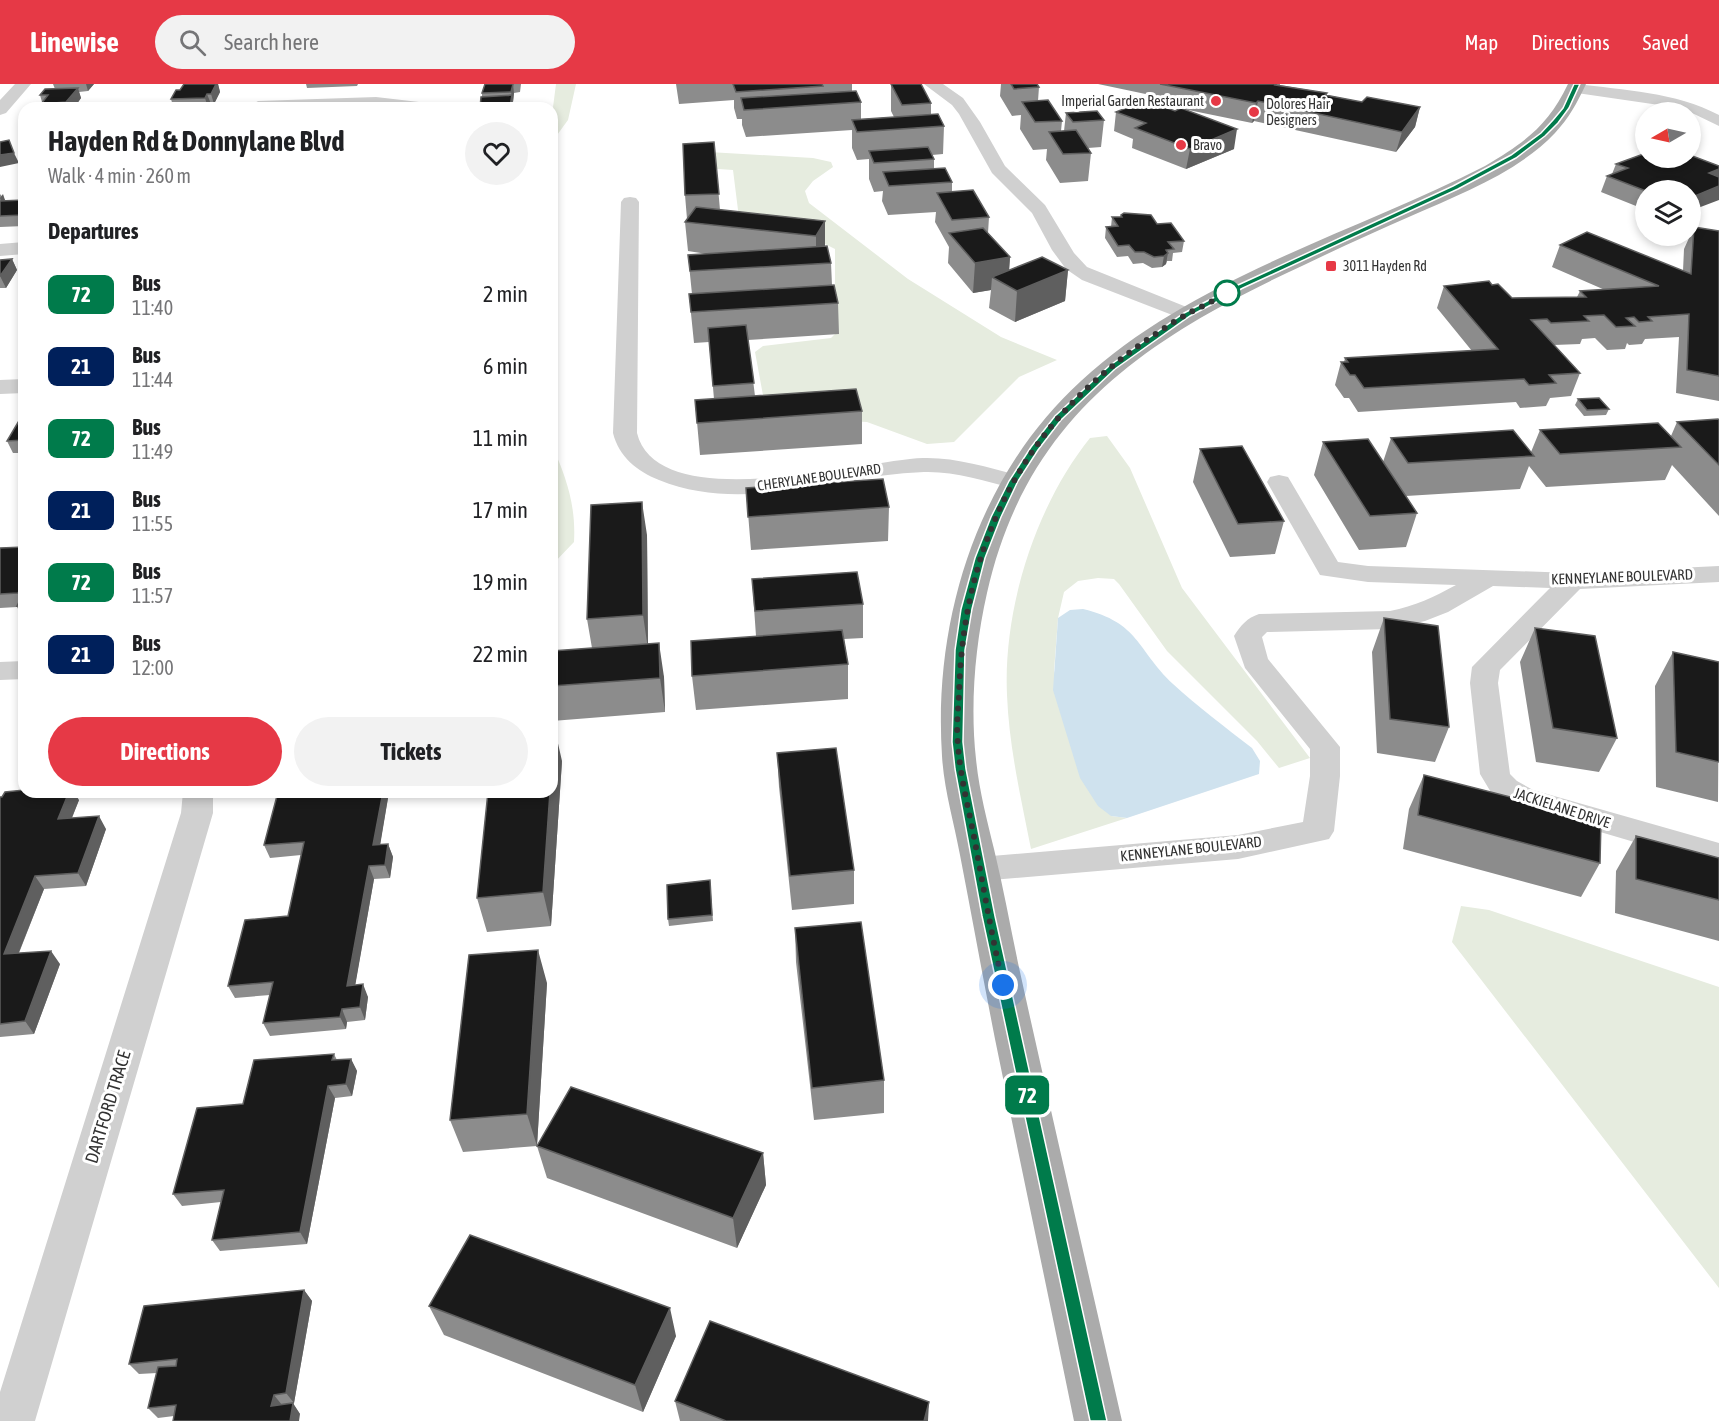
<!DOCTYPE html>
<meta charset="utf-8">
<style>
body{margin:0;font-family:"Asap Condensed",sans-serif;background:#f2f2f2;color:#202124;height:100vh;display:flex;flex-direction:column;font-size:22px;white-space:nowrap}
*{box-sizing:border-box;margin:0}
p{font-size:20px;color:#757577}
.icon{flex:none;width:33px;height:33px;fill:none;stroke:currentColor;stroke-width:2;stroke-linecap:round;stroke-linejoin:round}
.map{position:relative;flex:1;overflow:hidden}
.details{position:absolute;left:18px;top:18px;width:540px;height:696px;display:flex;flex-direction:column;background:#fff;border-radius:18px;box-shadow:0 3px 9px #0003}
.details>*{flex:none}
.badge{padding:0 12px;border-radius:9px;font-size:21px;line-height:39px}
.needle{width:39px;rotate:261deg}
.buttons{position:absolute;left:1635px;top:18px;display:grid;gap:12px}
.buttons a{display:grid;place-items:center;width:66px;height:66px;border-radius:50%;background:#fff;box-shadow:0 3px 9px #0003;font-size:30px}
.you{position:absolute;width:30px;height:30px;margin:-15px;border:4px solid #fff;border-radius:50%;background:#1a73e8;box-shadow:0 0 0 9px #1a73e833}
.map>.badge{position:absolute;translate:-50% -50%;box-shadow:0 0 0 3px #fff}
h2{padding:0 30px;font-size:22px;line-height:54px}
.round{display:grid;place-items:center;flex:none;width:63px;height:63px;border-radius:32px;background:#f2f2f2}
.headline{display:flex;align-items:center;justify-content:space-between;height:102px;padding:0 30px}
h1{font-size:28px;font-weight:700;line-height:45px}
.action{display:flex;gap:12px;margin-top:auto;padding:12px 30px}
.action a{flex:1;height:69px;border-radius:36px;background:#e63946;color:#fff;font-size:24px;font-weight:700;line-height:69px;text-align:center}
.action a+a{background:#f2f2f2;color:#202124}
ul{padding:0;list-style:none}
li{display:flex;align-items:center;gap:18px;height:72px;padding:0 30px}
li div{flex:1}
li b{display:block;font-size:22px}
li em{font-style:normal}
li .badge{min-width:66px;font-weight:700;text-align:center}
header{display:flex;align-items:center;gap:36px;box-sizing:border-box;height:84px;padding:0 30px;background:#e63946;color:#fff}
header strong{font-size:28px}
nav{display:flex;gap:33px;margin-inline-start:auto;font-size:21px}
.search{width:420px;height:54px;background:#f2f2f2;display:flex;align-items:center;gap:15px;box-sizing:border-box;padding:0 21px;border-radius:33px;color:#757577;font-size:22px}
.map>svg:first-child{display:block}
.green{fill:#e6ecdf}
.water{fill:#cfe2ee}
.lines{fill:none;stroke-linecap:round;stroke-linejoin:round}
.minor{fill:#d0d0d0;fill-rule:evenodd}
.primary{fill:#ababab;fill-rule:evenodd}
.wall{fill:#8c8c8c}
.shaded-wall{fill:#5f5f5f}
.building{fill:#1a1a1a;stroke:#5f5f5f;stroke-width:1.5}
.line{fill:#007b4b;stroke:#fff;stroke-width:1.5}
.walk{stroke:#333;stroke-width:6;stroke-dasharray:0 10.8}
.poi-dot{fill:#e63946;stroke:#fff;stroke-width:2}
.stop-dot{fill:#fff;stroke:#007b4b;stroke-width:3}
.labels{text-anchor:middle;stroke-width:6;stroke-linejoin:round;paint-order:stroke}
.far-poi-label{font-size:14px;fill:#333;stroke:#fff;text-anchor:start}
.far-street-label{font-size:14px;fill:#333;stroke:#fff}
.street-label{font-size:15px;fill:#333;stroke:#fff}
.near-street-label{font-size:18px;fill:#333;stroke:#fff}
</style>
<header>
<strong>Linewise</strong>
<div class="search"><svg class="icon" aria-label="search" viewBox="0 0 24 24"><circle cx="10" cy="10" r="6"/><path d="M15 15l6 6"/></svg>Search here</div>
<nav><a>Map</a><a>Directions</a><a>Saved</a></nav>
</header>
<div class="map">
<svg width="1719" height="1337" viewBox="0 0 1719 1337">
<rect width="100%" height="100%" fill="#fff"/>
<path class="green" d="M556 0H576L568 36 552 58V31Z
M692 67 813 74 831 78 833 83 813 97 805 107 809 119 908 195 1001 253 1057 276 1019 293 954 358 927 360 867 338 767 333 755 268 763 262 831 254 835 250V165L825 160 740 142 733 86 690 83Z
M1107 352 1130 384 1182 504 1310 674 1279 684 1257 657 1167 567 1119 500 1114 495 1098 494 1078 497 1064 508 1058 534 1054 587 1111 732 1127 734 1031 765C1021 714 1009 663 1007 611 1003 524 1036 421 1090 354Z
M552 362C567 394 576 423 574 458L552 481Z
M1461 822 1489 826 1719 903V1204L1452 858Z"/>
<path class="water" d="M1083 525C1140 539 1136 565 1173 600 1198 623 1225 643 1252 664L1260 677 1259 690 1127 734 1111 732 1098 722 1080 694 1053 606 1058 534 1070 526Z"/>
<g class="lines">
<path class="minor" d="M15 0H31L6 29 0 31V16Z
M924 0H943L963 14 980 38 1005 82 1045 121 1074 169 1087 183 1194 226 1197 230 1194 234 1187 236 1180 234 1082 196 1066 185 1052 166 1032 129 992 89 959 30 952 21Z
M1576 0C1624 6 1675 8 1719 31V42L1690 28 1666 22 1570 8 1568 5 1570 2Z
M376 13 419 18 427 23 251 24 250 22 258 17Z
M630 113 636 114 639 118 637 349C658 434 863 376 923 374 956 373 989 384 1022 392L1025 397 1022 402 1013 404C984 397 954 387 924 388 834 391 746 431 659 396 637 387 619 373 613 349L621 118 624 114Z
M24 158V170L0 172V160Z
M24 295V309L0 310V296Z
M1279 391 1288 393 1291 398 1338 478 1368 482 1573 489 1719 482V498L1580 505 1500 586 1498 599 1510 690 1517 697 1533 706 1719 759V783L1512 722 1492 710 1480 690 1470 599 1472 583 1550 504 1493 502 1448 528 1425 537 1390 545 1267 548 1262 553 1268 575 1340 663V692L1334 747 1329 755 1238 775 980 797 969 794 964 785 969 776 980 773 1238 751 1303 738 1310 692V665L1245 584 1234 552C1241 541 1247 534 1259 530L1390 527C1415 522 1434 513 1456 501L1368 498 1320 491 1267 398 1270 393Z
M24 577V595L0 596V578Z
M183 708H213V729L35 1337H0V1308L181 729Z"/>
<path class="primary" d="M1568 0H1586C1577 19 1569 34 1555 49 1517 89 1460 110 1411 132 1375 148 1339 164 1304 181 1148 253 1027 331 987 509 975 562 970 621 976 675 979 706 987 736 994 765 1004 806 1011 847 1020 888 1053 1038 1088 1187 1122 1337H1074C1048 1210 1021 1082 995 955 983 894 972 833 960 771 954 738 944 706 942 672 933 534 978 391 1081 297 1192 194 1352 150 1485 82 1525 58 1548 42 1568 0Z"/>
</g>
<path class="wall" d="M53 0H94L88 7 79 8 81 14 74 24H43L41 20 42 18 40 11 55 5Z
M184 0H218L220 8 214 20H211L208 24H169L173 22 171 15 180 6Z
M306 0H358L357 2 307 4Z
M485 0H521L520 8 514 9 513 18 514 24H480L482 13V9Z
M676 0H852V7L861 18V35L894 33 891 27V0L931 19V31L944 42 943 70 932 71 934 75V85L952 98V107L989 133 988 149 1010 173 1009 186H1068L1065 217 1015 238 989 224 991 206 973 209 948 179 949 163 935 138 936 128 888 131 882 117 883 107 874 108 869 95V75L857 76 852 64V46L746 53 742 41V35H737L734 24V16L679 20Z
M1001 0H1037L1039 3 1038 17 1062 37 1061 47H1064L1066 29 1104 36 1101 63 1088 64 1091 69 1088 97 1060 99 1046 76 1047 65 1033 66 1020 45 1021 31 1012 32 1000 12Z
M1098 0H1280V1L1327 9V11L1362 18 1420 23 1415 43 1396 68 1254 37 1252 39 1154 19 1155 12Z
M1116 28 1234 65 1186 85 1132 64 1133 55 1114 47Z
M714 58 720 126 825 137V163L831 179 832 201 838 219 839 250 748 256 755 312 862 327V360L700 371 695 316 714 315 709 258 694 259 689 210H692L688 171 707 170 688 167 685 138 687 135 685 111Z
M1673 75 1719 82 1690 127V106H1646V126L1601 108 1607 92 1612 90 1616 80Z
M0 110 5 116 4 117 24 116V142L0 143Z
M1121 131 1157 140 1184 157 1182 168 1173 169 1172 177H1167L1166 180 1162 183 1152 184 1143 179 1133 180 1128 172 1117 173 1105 154 1106 143H1111L1112 133H1120Z
M1694 143 1719 147V317L1676 309 1679 253 1645 255 1642 260 1629 261 1627 259 1625 265 1607 266 1595 254 1582 255 1580 260 1554 261 1580 289 1571 312 1550 314 1546 322 1520 324 1516 318 1358 328 1349 314H1344L1335 301 1341 278H1344L1345 274 1472 267 1437 224 1444 202 1492 201 1512 214 1577 213 1580 207 1605 206 1552 183 1560 161 1683 187 1684 165Z
M12 175 17 186 6 204H0V176Z
M1578 315 1609 325 1606 331 1584 332 1575 321Z
M24 330V369H13L7 357Z
M1719 336V432L1672 381 1665 396 1546 403 1529 382 1520 405 1406 412 1417 429 1406 463 1359 466 1314 391 1323 358 1383 378 1391 354 1531 368 1540 346 1671 352 1677 338Z
M1200 365 1284 437 1275 470 1230 473 1193 398Z
M746 404 889 423 888 457 751 466Z
M647 451 648 559 664 593 665 628 552 637V567L592 564 587 535Z
M24 463V535L17 523 0 524V464Z
M752 495 863 520V554L844 555 848 580V615L696 626 692 592 756 552Z
M1384 534 1449 643 1435 678 1377 669 1372 568Z
M1535 544 1617 654 1599 688 1536 678 1520 578Z
M1673 568 1719 578 1718 718 1656 703 1655 602Z
M777 669 854 786V820L792 826 779 703Z
M562 677 551 842 487 848 477 814Z
M1424 691 1600 779 1581 813 1403 765 1409 725Z
M278 708H389L380 760H388L393 773 390 794 374 795 355 901 368 913 365 936 347 938 346 945 270 952 263 939 270 911 235 914 228 902 288 832 301 771 270 774 264 761Z
M0 713 79 716 72 734 106 745 86 802 44 805 19 869 60 880 34 950 0 953Z
M1636 752 1719 774V857L1615 829 1616 787Z
M710 796 713 837 669 842 668 835Z
M795 844 884 996V1029L814 1036 796 878Z
M547 899 537 1061 763 1069 766 1101 737 1164 547 1094 537 1062 463 1068 450 1036Z
M334 970 337 976 351 975 357 987 352 1012 335 1014 307 1160 220 1167 212 1156 221 1118 182 1122 173 1110 243 1020Z
M304 1206 312 1217 294 1319 293 1320 300 1330 174 1332 158 1334 148 1324 157 1289 139 1290 129 1280Z
M429 1222 676 1252 643 1328 444 1251Z
M675 1317 923 1337H680Z"/>
<path class="shaded-wall" d="M86 0H94L88 7Z
M216 0H218L220 8 214 20 211 10Z
M513 0 514 9 513 18 511 8Z
M78 4 81 14 74 24H68L66 18Z
M207 10 211 20 208 24 205 14Z
M512 11 513 22H510Z
M1258 17 1254 37 1252 39 1256 19Z
M1420 23 1415 43 1396 68 1402 48Z
M1237 45 1234 65 1186 85 1190 65Z
M14 69 19 79 0 83V71Z
M1719 85V92L1716 99 1709 89Z
M1719 102V116L1690 127V122L1695 112Z
M3 110 5 116 2 120 0 114Z
M825 137V166L816 180V152Z
M1168 169 1166 180 1162 183 1164 172Z
M1010 173 1008 202 992 193 991 206 973 209 975 179Z
M12 175 17 186 6 204 0 192Z
M1068 186 1065 217 1015 238 1017 207Z
M642 418 647 451 648 565 643 531Z
M21 504 24 510V520L18 509Z
M659 559 664 593 665 628 660 594Z
M554 642 562 677 551 842 543 808 550 708H552V674Z
M69 708H74L79 716 66 748 58 735Z
M383 708H389L378 774 373 761Z
M99 732 106 745 86 802 78 789Z
M388 760 393 773 390 794 385 781Z
M369 782 374 795 353 914 347 902Z
M35 792 44 805 13 883 4 870Z
M538 866 547 899 537 1062 527 1030Z
M51 867 60 880 34 950 25 937Z
M363 900 368 913 365 936 360 923Z
M342 925 347 938 346 945 340 933Z
M351 975 357 987 352 1012 346 1000Z
M328 1002 335 1014 307 1160 300 1148Z
M763 1069 766 1101 737 1164 733 1134Z
M304 1206 312 1217 294 1319 286 1309Z
M670 1224 676 1252 643 1328 635 1301Z
M274 1311 282 1321 271 1322Z
M929 1318 928 1337H924Z
M293 1319 300 1330 299 1337H290Z"/>
<path class="building" d="M184 0H216L211 10H207L205 14 171 15 176 6H180Z
M485 0H513L511 8 482 9Z
M733 0H822L823 2 736 8Z
M891 0H921L931 19 902 21Z
M1011 0H1037L1039 3 1014 5Z
M1160 0H1276L1275 1 1327 9 1325 11 1362 18 1367 13 1420 23 1402 48 1258 17 1256 19Z
M78 4 66 18 41 20 48 11H40L45 5Z
M856 7 861 18 744 26 741 14Z
M512 11 510 22H514L513 24H480L481 13Z
M1048 16 1062 37 1035 38 1022 18Z
M1146 16 1175 27 1181 24 1237 45 1190 65 1135 44 1146 39 1116 28Z
M118 21H129L127 24H117Z
M204 21 202 24H169L170 22Z
M1097 27 1104 36 1073 38 1066 29Z
M938 30 944 42 857 48 852 36Z
M1076 46 1091 69 1063 70 1049 48Z
M9 56 14 69 0 71V58Z
M714 58 719 110 685 111 683 60Z
M928 63 934 75 874 79 869 67Z
M1646 69V74H1668L1673 75 1678 74H1690V71L1719 82V85L1709 89 1719 93V102L1695 112 1690 110V106H1682L1677 104 1671 106 1646 107 1607 92 1628 84 1616 80Z
M945 84 952 98 889 102 883 88Z
M973 106 989 133 952 136 937 109Z
M24 116V131L0 132V117Z
M696 123 825 137 816 152 685 138Z
M1124 129 1151 131 1157 140 1171 139 1184 157 1168 158 1174 165 1166 166 1168 169 1164 172 1154 173 1144 168H1135L1129 161 1118 162 1106 143 1118 142 1112 133H1122L1121 131Z
M1694 143 1719 147V292L1687 286 1689 230 1648 233 1652 237 1639 238 1634 233 1626 234 1635 242 1616 243 1604 231 1584 232 1589 237 1551 239 1547 235 1531 236 1580 289 1549 291 1556 299 1529 301 1524 295 1364 304 1355 291H1350L1341 278H1348L1345 274 1498 265 1444 202 1489 197 1492 201 1498 200 1512 214 1586 213 1580 207 1659 202 1560 161 1587 148 1691 190Z
M983 144 1010 173 975 179 949 149Z
M827 162 831 179 690 187 688 171Z
M1042 173 1068 186 1017 207 992 193Z
M12 175 0 192V176Z
M834 201 838 219 691 228 689 210Z
M746 241 754 299 713 302 708 244Z
M856 305 862 327 697 339 695 316Z
M1599 314 1609 325 1587 326 1578 315Z
M23 330H24V356L7 357Z
M1718 335 1719 336V381L1677 338Z
M1658 339 1681 363 1560 370 1540 346Z
M1513 346 1534 372 1408 379 1391 354Z
M1368 355 1417 429 1370 432 1323 358Z
M1242 362 1284 437 1238 440 1200 365Z
M883 395 889 423 748 433 746 404Z
M642 418 643 531 587 535 591 421Z
M24 463V504H21L18 509 0 510V464Z
M857 488 863 520 755 527 752 495Z
M24 508V521L17 522Z
M1384 534 1438 542 1449 643 1390 635Z
M1535 544 1595 552 1617 654 1553 644Z
M842 546 848 580 692 592 691 557Z
M659 559 660 594 552 602V567Z
M1673 568 1719 578V678L1676 668Z
M552 642H554L552 674Z
M836 664 854 786 790 792 777 669Z
M1424 691 1601 736 1600 779 1418 731Z
M24 706V708H69L58 735 99 732 78 789 35 792 4 870 51 867 25 937 0 940V713H2L5 708Z
M278 708H383L373 761 388 760 385 781 369 782 347 902 363 900 360 923 342 925 340 933 263 939 273 898 228 902 245 836 288 832 304 758 264 761Z
M488 708H550L543 808 477 814Z
M1636 752 1719 774V816L1636 795Z
M710 796 712 831 668 835 667 801Z
M861 838 884 996 812 1004 795 844Z
M538 866 527 1030 450 1036 469 871Z
M334 970 332 976 351 975 346 1000 328 1002 300 1148 212 1156 224 1106 173 1110 197 1024 243 1020 254 976Z
M571 1003 763 1069 733 1134 537 1062Z
M470 1151 670 1224 635 1301 429 1222Z
M304 1206 286 1309 274 1311 271 1322 293 1319 290 1337H173L176 1321 148 1324 158 1283 176 1282 177 1275 129 1280 144 1222Z
M710 1237 929 1318 924 1337H726L675 1317Z"/>
<path class="line" d="M1574 0H1580L1569 24 1558 39 1545 52 1516 74 1458 105 1243 204 1190 232 1115 285 1061 336 1038 366 1018 397 1001 433 985 474 972 525 965 566 963 658 966 685 995 832 1107 1337H1090L982 832 955 685 952 658 955 566 961 525 975 474 991 433 1009 397 1031 363 1055 332 1109 282 1184 229 1238 201 1453 102 1511 71 1541 49 1553 36 1563 24Z"/>
<g class="lines">
<path class="walk" d="M1003 901C992 853 984 806 975 758 969 726 960 693 958 660 956 644 958 627 959 611 962 495 998 391 1082 309 1113 279 1150 252 1187 230 1200 223 1214 217 1227 209"/>
</g>
<g class="poi-dot">
<circle cx="1216" cy="17" r="6"/>
<circle cx="1254" cy="28" r="6"/>
<circle cx="1181" cy="61" r="6"/>
<rect x="1325" y="176" width="12" height="12" rx="3"/>
</g>
<circle class="stop-dot" cx="1227" cy="209" r="12"/>
<g class="labels">
<g class="far-poi-label">
<text x="1204" y="22" text-anchor="end">Imperial Garden Restaurant</text>
<text x="1266" y="25">Dolores Hair<tspan x="1266" dy="16">Designers</tspan></text>
<text x="1193" y="66">Bravo</text>
<text x="1343" y="187">3011 Hayden Rd</text>
</g>
<g class="far-street-label">
<text transform="translate(819 393) rotate(-8)" y="5">CHERYLANE BOULEVARD</text>
</g>
<g class="street-label">
<text transform="translate(1622 493) rotate(-2)" y="5">KENNEYLANE BOULEVARD</text>
<text transform="translate(1562 724) rotate(18)" y="5">JACKIELANE DRIVE</text>
<text transform="translate(1191 765) rotate(-6)" y="5">KENNEYLANE BOULEVARD</text>
</g>
<g class="near-street-label">
<text transform="translate(108 1023) rotate(-73)" y="6">DARTFORD TRACE</text>
</g>
</g>
</svg>
<div class="buttons">
<a><svg class="needle" viewBox="-14 -14 28 28"><path d="M0-13l5 13h-10z" fill="#e53935"/><path d="M0 13l5-13h-10z" fill="#757577"/></svg></a>
<a><svg class="icon" aria-label="layers" viewBox="0 0 24 24"><path d="M12 4l9 5-9 5-9-5zM3 14l9 5 9-5"/></svg></a>
</div>
<div class="you" style="left:1003px;top:901px"></div>
<b class="badge" style="left:1027px;top:1011px;background:#007b4b;color:#fff">72</b>
<section class="details">
<div class="headline"><div><h1>Hayden Rd &amp; Donnylane Blvd</h1><p>Walk · 4 min · 260 m</p></div><a class="round"><svg class="icon" aria-label="heart" viewBox="0 0 24 24"><path d="M12 20l-8-8c-3-5 5-10 8-4 3-6 11-1 8 4z"/></svg></a></div>
<h2>Departures</h2>
<ul>
<li><span class="badge" style="background:#007b4b;color:#fff">72</span><div><b>Bus</b><p>11:40</p></div><em>2 min</em></li>
<li><span class="badge" style="background:#00205b;color:#fff">21</span><div><b>Bus</b><p>11:44</p></div><em>6 min</em></li>
<li><span class="badge" style="background:#007b4b;color:#fff">72</span><div><b>Bus</b><p>11:49</p></div><em>11 min</em></li>
<li><span class="badge" style="background:#00205b;color:#fff">21</span><div><b>Bus</b><p>11:55</p></div><em>17 min</em></li>
<li><span class="badge" style="background:#007b4b;color:#fff">72</span><div><b>Bus</b><p>11:57</p></div><em>19 min</em></li>
<li><span class="badge" style="background:#00205b;color:#fff">21</span><div><b>Bus</b><p>12:00</p></div><em>22 min</em></li>
</ul>
<div class="action"><a>Directions</a><a>Tickets</a></div>
</section>
</div>
